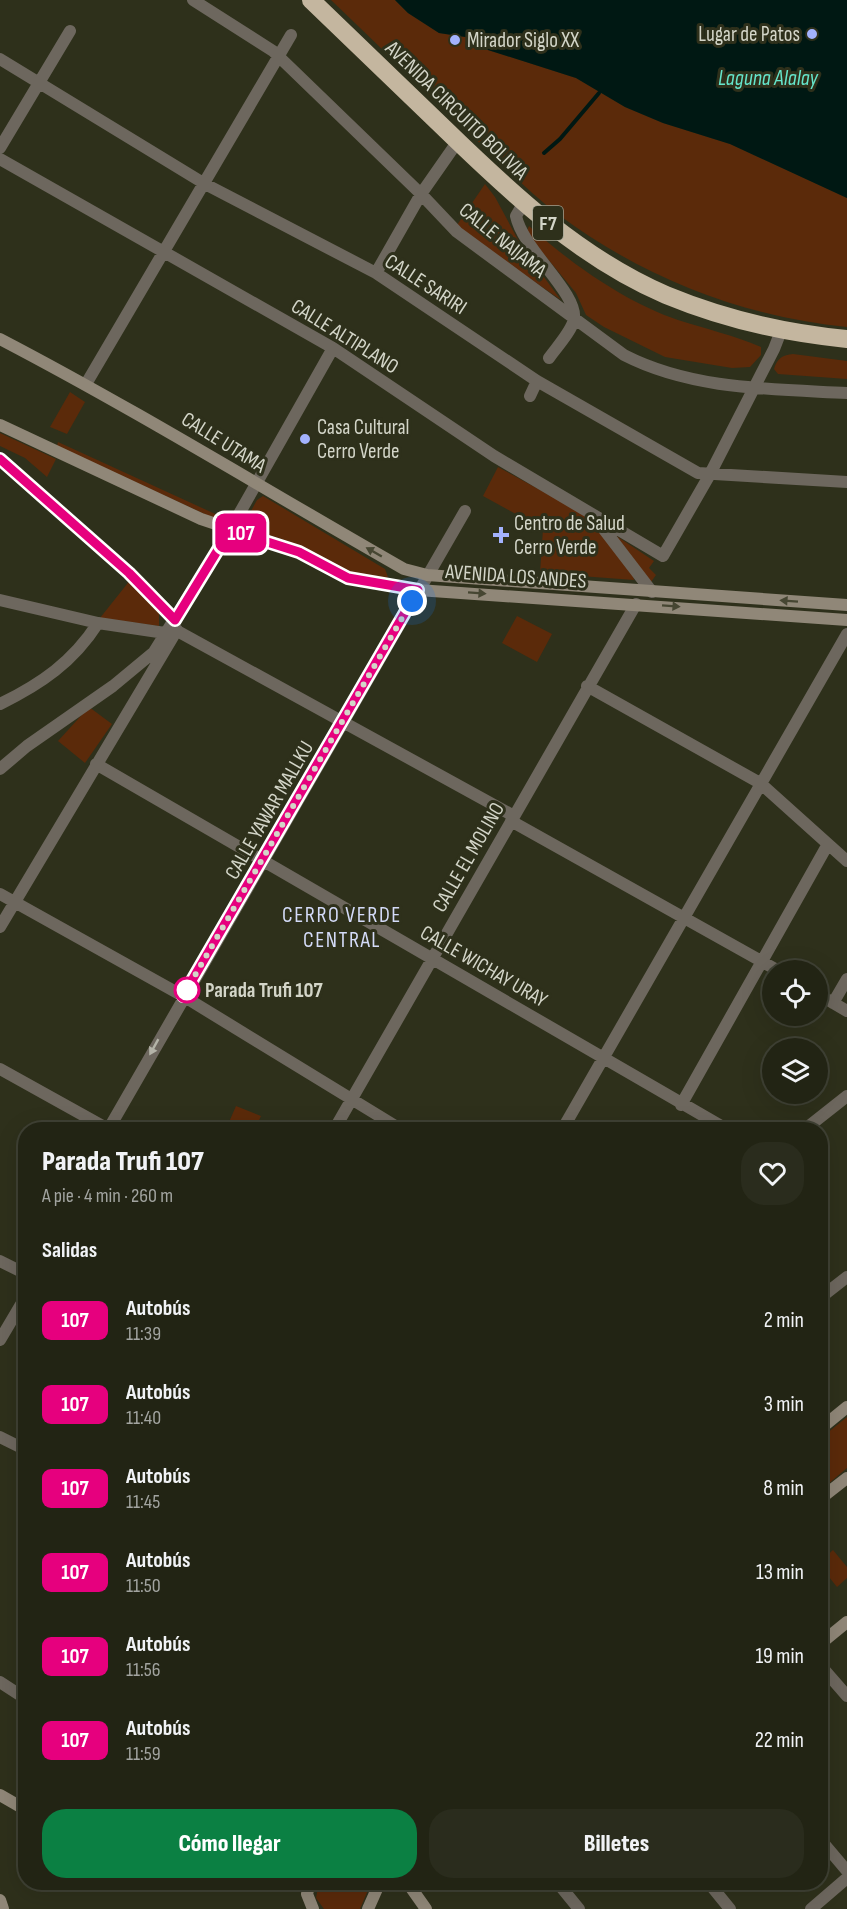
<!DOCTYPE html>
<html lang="es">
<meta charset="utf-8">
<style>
body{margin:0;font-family:"Sofia Sans Condensed",sans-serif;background:#2a2c1d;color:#f1f3f6;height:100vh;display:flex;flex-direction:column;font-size:22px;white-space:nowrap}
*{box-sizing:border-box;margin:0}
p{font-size:20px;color:#a2a4a0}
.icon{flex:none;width:33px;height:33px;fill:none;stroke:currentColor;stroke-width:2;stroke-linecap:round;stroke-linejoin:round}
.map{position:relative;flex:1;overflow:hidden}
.sheet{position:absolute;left:18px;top:1122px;width:810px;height:768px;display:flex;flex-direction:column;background:#222414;border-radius:24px;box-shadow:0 6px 24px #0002,0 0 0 2px #3f4134}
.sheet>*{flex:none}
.badge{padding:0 12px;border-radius:9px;font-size:21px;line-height:39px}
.controls{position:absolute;left:762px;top:960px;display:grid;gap:12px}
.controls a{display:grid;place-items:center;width:66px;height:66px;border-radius:50%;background:#222414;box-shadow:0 6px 24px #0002,0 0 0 2px #3f4134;font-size:30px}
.you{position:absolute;width:30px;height:30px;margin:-15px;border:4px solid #fff;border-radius:50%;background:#1a73e8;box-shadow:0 0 0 9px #1a73e833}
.map>.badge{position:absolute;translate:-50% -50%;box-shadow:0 0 0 3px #fff}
h2{padding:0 24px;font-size:22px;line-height:54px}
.round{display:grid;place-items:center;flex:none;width:63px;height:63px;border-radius:24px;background:#2a2c1d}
.headline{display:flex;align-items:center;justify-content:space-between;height:102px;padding:0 24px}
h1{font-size:28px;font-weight:800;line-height:45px}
.cta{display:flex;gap:12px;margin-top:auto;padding:12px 24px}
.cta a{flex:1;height:69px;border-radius:24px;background:#0b8043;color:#fff;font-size:24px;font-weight:800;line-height:69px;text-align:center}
.cta a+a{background:#2a2c1d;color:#f1f3f6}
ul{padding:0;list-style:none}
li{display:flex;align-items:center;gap:18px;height:84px;padding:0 24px}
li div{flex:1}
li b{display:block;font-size:22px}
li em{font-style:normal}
li .badge{min-width:66px;font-weight:700;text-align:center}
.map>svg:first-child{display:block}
.green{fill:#5b2a0a}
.water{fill:#001813}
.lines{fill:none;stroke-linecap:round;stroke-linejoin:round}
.stream{stroke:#001813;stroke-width:4}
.street{stroke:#6d675e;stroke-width:12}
.secondary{stroke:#908778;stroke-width:12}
.highway{stroke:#c4b69f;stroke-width:18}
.oneway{fill:#464632}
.oneway2{fill:#b4b4a8}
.line-casing{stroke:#fff;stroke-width:14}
.line{stroke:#e6007e;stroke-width:9}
.walk{stroke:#d3d5c8;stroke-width:6;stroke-dasharray:0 10.8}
.poi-dot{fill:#a3b2fd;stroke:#2e301b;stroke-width:2}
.stop-dot{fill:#fff;stroke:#e6007e;stroke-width:3}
.labels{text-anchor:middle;stroke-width:6;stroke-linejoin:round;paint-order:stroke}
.shield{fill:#2e301b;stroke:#a2a494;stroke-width:1.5}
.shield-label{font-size:20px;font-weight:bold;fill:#d3d5c8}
.poi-label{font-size:21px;fill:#d3d5c8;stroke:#2e301b;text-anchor:start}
.street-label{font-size:21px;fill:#d3d5c8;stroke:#2e301b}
.stop-label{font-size:21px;font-weight:bold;fill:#d3d5c8;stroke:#2e301b;text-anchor:start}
.water-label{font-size:22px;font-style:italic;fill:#65e5cb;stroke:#2e301b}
.neighbourhood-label{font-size:22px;letter-spacing:1.5px;fill:#d4dbf8;stroke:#2e301b}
</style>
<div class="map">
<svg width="847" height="1909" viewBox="0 0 847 1909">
<rect width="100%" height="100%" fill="#2e301b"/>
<path class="green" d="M331 0H395L408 13 439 33 472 38 488 50 576 78 625 107 663 123 730 144 847 198V327C743 317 642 277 559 215 526 190 498 160 468 132 422 88 377 44 331 0Z
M485 184 495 197 523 249 561 300 497 256 457 225Z
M529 226C570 263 625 302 678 320 706 329 733 335 761 347V355L750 367 732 368 665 357 604 327 586 315 576 293 532 240 527 231Z
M793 354 847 361V379L778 374 774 369C777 358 783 355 793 354Z
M70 392 85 402 67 434 50 427Z
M0 433 56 459 47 477 25 458 0 446Z
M58 442 224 518 222 522 57 446Z
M498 467 586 515 632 571 634 580 540 573 543 529 483 496Z
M263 496 385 569 388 577C366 589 321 555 301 547 284 539 266 534 247 529L245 522 257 500Z
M615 535 654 561 649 568 656 575 651 582Z
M131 579 159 612V626L100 618Z
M517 616 552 634 537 662 502 643Z
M89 707 112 724 85 763 58 741Z
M236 1106 261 1116 255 1129H226Z
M847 1417V1468L821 1490V1438Z
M833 1550 847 1567V1578L837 1587 821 1567V1561Z
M319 1882H371V1883L360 1909H324L316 1898Z"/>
<path class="water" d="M395 0H847V198L730 144 663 123 625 107 576 78 488 50 472 38 439 33 408 13Z"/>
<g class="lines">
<path class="stream" d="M544 153 560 139 599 93"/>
<path class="street" d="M193 0 273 51 421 194 457 232 624 355C692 390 772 389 847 393
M0 59 205 184 376 273 537 381 698 473 847 482
M0 148 70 31
M0 159 333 348 494 456 663 556 709 476 774 349 781 331
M523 204 516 216C523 250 578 293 574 319 572 331 556 348 549 358
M376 273 421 194 458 141
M86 384 291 35
M530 396 537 381
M0 459 129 573 175 620
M596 519 652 592
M0 600 98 623 165 633
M170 627 514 816
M587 686 760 783 847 861
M0 704C41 684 73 662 98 623
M96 764 728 1130
M0 769 27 746 113 686 154 652 230 530 333 348
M511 821 777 970
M0 894 183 996 402 1130
M0 927 177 630
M818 994 847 1011
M833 1003 847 979
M0 1069 108 1129
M681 1105 828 844
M108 1130 465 511
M334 1130 636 604
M562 1130 847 634
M804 1130 847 1096
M0 1261 26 1274
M820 1298 847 1277
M0 1340 26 1296
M0 1437 26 1450
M820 1665 847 1696
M0 1682 26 1699
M820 1839 847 1871
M557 1882 579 1909
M708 1882 730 1909
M811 1909 847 1878"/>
<path class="secondary" d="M0 339C138 411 269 492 404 569L427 575 847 605
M0 425 201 519 299 552 348 578 418 590 847 620
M820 1429 847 1407
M820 1499 847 1478
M820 1644 847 1622
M0 1795 26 1810
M310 1882 307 1894 313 1909
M407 1882 426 1909
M0 1900 3 1909
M368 1909 380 1882"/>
<path class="highway" d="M311 0C356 43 400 86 445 129 512 194 580 258 666 295 724 319 785 333 847 339"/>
</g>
<defs><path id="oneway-solid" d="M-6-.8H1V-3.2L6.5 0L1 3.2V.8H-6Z" transform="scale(1.5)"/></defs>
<g class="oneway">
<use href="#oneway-solid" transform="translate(374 552) rotate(-150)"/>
<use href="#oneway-solid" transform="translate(477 593) rotate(4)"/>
<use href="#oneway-solid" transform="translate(789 601) rotate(-176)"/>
<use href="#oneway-solid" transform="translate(671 606) rotate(4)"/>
</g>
<use class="oneway2" href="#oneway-solid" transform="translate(154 1047) rotate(119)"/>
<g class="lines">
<defs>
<path id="line" d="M0 459 129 573 175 620 230 530 299 552 348 578 418 590 183 996"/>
</defs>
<use href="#line" class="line-casing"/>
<use href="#line" class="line"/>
<path class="walk" d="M187 990 183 996 412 601"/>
</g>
<g class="poi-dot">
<circle cx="812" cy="34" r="6"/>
<circle cx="455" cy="40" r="6"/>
<circle cx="305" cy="439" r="6"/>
<path d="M498 526h6v6h6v6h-6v6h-6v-6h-6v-6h6z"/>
</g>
<circle class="stop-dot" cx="187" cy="990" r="12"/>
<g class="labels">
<rect class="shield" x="533" y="206" width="30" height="34" rx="4.5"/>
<g class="shield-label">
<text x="548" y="230">F7</text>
</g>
<g class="poi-label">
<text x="800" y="41" text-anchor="end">Lugar de Patos</text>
<text x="467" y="47">Mirador Siglo XX</text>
<text x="317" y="434">Casa Cultural<tspan x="317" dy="24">Cerro Verde</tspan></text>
<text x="514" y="530">Centro de Salud<tspan x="514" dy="24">Cerro Verde</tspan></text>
</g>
<g class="street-label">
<text transform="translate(457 110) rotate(44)" y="7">AVENIDA CIRCUITO BOLIVIA</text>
<text transform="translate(503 240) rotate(39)" y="7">CALLE NAIJAMA</text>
<text transform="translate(426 284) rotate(33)" y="7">CALLE SARIRI</text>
<text transform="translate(345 336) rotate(32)" y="7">CALLE ALTIPLANO</text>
<text transform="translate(224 442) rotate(32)" y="7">CALLE UTAMA</text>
<text transform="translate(516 576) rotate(4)" y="7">AVENIDA LOS ANDES</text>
<text transform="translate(269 810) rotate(-60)" y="7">CALLE YAWAR MALLKU</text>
<text transform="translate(468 857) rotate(-60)" y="7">CALLE EL MOLINO</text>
<text transform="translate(484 966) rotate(30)" y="7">CALLE WICHAY URAY</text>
</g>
<g class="stop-label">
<text x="205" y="997">Parada Trufi 107</text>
</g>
<g class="water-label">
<text x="768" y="85">Laguna Alalay</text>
</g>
<g class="neighbourhood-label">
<text x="342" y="922">CERRO VERDE<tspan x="342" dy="25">CENTRAL</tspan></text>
</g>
</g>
</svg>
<div class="controls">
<a><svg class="icon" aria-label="locate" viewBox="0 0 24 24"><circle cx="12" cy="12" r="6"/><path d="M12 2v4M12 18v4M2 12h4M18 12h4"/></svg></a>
<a><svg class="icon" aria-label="layers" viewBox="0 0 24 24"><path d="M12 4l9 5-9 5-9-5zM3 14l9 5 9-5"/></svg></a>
</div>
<div class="you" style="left:412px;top:601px"></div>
<b class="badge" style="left:241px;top:533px;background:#e6007e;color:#fff">107</b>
<section class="sheet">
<div class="headline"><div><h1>Parada Trufi 107</h1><p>A pie · 4 min · 260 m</p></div><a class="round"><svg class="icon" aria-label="heart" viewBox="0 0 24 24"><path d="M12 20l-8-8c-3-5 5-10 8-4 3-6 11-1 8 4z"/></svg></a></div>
<h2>Salidas</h2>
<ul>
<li><span class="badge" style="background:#e6007e;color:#fff">107</span><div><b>Autobús</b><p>11:39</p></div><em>2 min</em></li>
<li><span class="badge" style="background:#e6007e;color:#fff">107</span><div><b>Autobús</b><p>11:40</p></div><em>3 min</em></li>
<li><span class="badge" style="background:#e6007e;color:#fff">107</span><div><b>Autobús</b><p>11:45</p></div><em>8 min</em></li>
<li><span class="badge" style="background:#e6007e;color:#fff">107</span><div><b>Autobús</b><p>11:50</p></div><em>13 min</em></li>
<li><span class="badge" style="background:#e6007e;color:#fff">107</span><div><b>Autobús</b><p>11:56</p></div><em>19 min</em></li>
<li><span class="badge" style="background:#e6007e;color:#fff">107</span><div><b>Autobús</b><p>11:59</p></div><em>22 min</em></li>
</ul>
<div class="cta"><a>Cómo llegar</a><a>Billetes</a></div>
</section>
</div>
